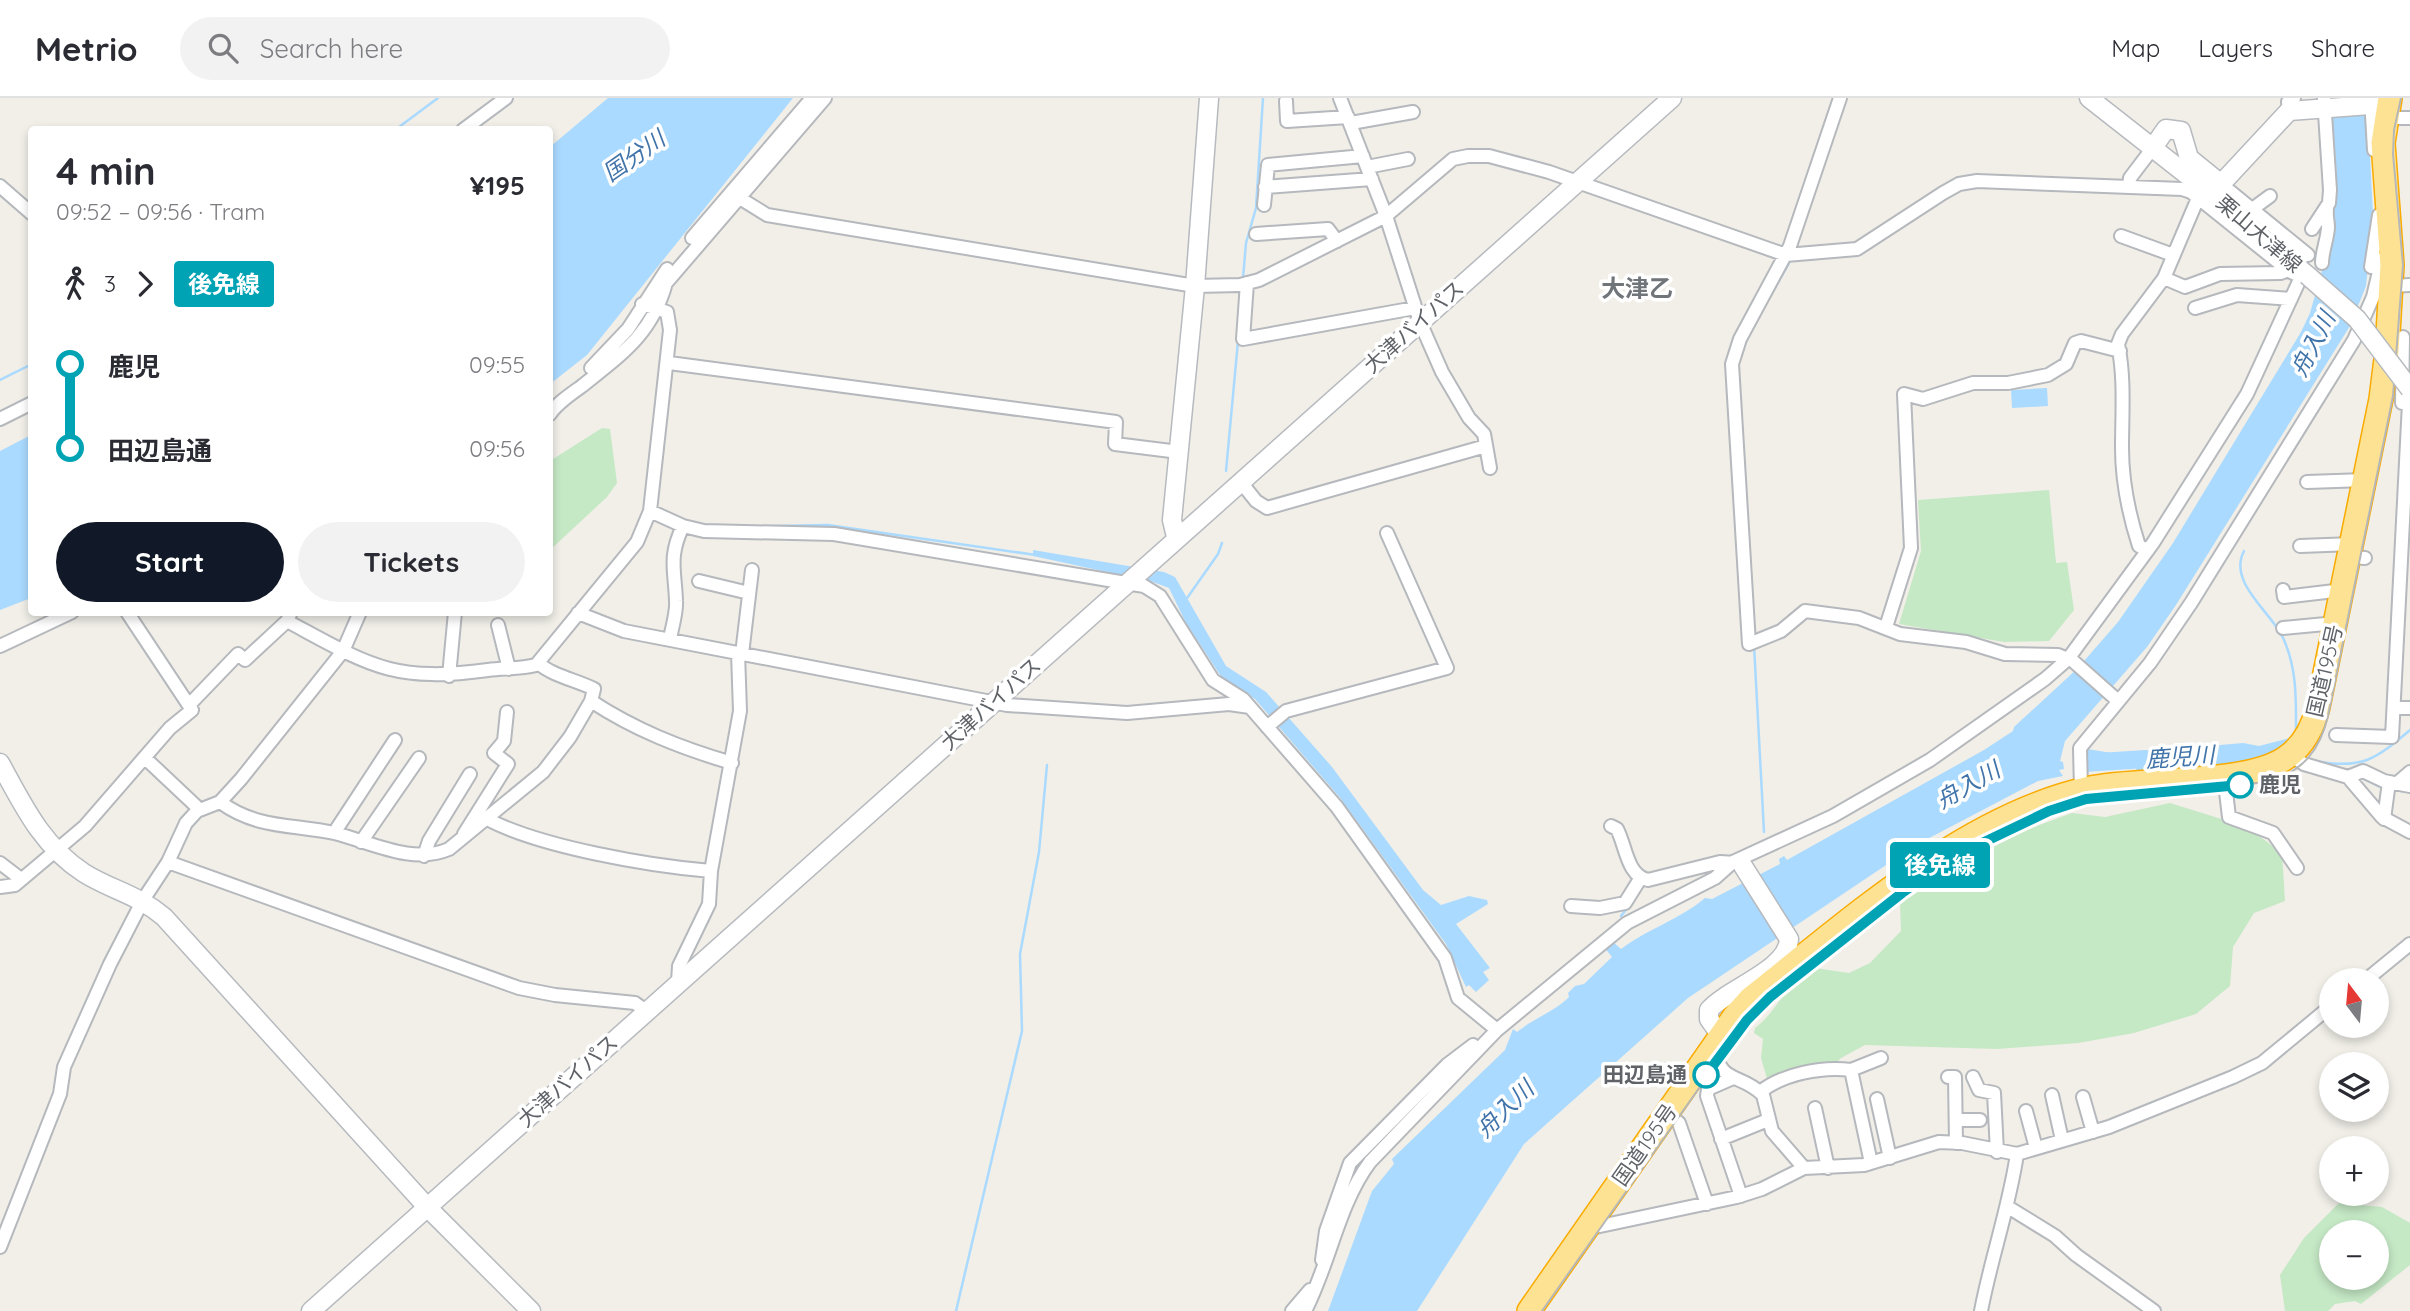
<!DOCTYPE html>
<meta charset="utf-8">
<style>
body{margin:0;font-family:Quicksand,"Noto Sans JP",sans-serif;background:#f2f2f3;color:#2b2b33;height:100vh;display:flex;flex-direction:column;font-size:26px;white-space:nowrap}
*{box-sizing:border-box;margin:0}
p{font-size:23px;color:#7c7c81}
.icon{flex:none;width:38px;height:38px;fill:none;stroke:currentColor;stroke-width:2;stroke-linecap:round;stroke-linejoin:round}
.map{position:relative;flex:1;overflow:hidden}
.details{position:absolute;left:28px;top:28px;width:525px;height:490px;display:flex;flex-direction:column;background:#fff;border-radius:7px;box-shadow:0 4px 10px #0003}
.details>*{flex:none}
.badge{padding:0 14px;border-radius:5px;font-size:24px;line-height:46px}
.needle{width:46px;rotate:344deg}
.fabs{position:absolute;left:2319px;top:870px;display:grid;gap:14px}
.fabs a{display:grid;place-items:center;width:70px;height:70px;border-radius:50%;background:#fff;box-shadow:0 4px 10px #0003;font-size:35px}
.map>.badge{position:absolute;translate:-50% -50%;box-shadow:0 0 0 4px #fff}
.legs{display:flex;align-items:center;gap:10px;height:77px;padding:0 28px;font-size:23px}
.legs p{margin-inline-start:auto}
.head{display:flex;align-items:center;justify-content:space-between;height:119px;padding:0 28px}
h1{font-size:38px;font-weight:700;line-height:52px}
.button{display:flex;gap:14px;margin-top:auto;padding:14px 28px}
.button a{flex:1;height:80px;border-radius:42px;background:#111827;color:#fff;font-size:28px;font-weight:700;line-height:80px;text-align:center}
.button a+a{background:#f2f2f3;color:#2b2b33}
ul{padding:0 28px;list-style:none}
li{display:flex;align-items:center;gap:24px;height:84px;font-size:26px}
li i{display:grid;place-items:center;width:10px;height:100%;margin:0 9px;background:currentColor}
li i::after{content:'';width:18px;height:18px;margin:-9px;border:5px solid;border-radius:50%;background:#fff}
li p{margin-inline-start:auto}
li:first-child i{background:linear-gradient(#0000 50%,currentColor 0)}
li:last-child i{background:linear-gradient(currentColor 50%,#0000 0)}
header{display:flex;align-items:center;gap:42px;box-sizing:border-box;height:98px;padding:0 35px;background:#fff;border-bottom:2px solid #e1e1e2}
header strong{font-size:33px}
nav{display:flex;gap:38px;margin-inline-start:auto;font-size:24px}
.search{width:490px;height:63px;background:#f2f2f3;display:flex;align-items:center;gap:18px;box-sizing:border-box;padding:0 24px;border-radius:38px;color:#7c7c81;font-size:26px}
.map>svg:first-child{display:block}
.green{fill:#c5e8c5;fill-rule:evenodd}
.water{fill:#aadaff}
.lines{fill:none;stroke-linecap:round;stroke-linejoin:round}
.stream{stroke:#aadaff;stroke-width:2.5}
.river{stroke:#aadaff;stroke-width:18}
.street-casing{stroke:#b5b8bc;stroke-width:16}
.secondary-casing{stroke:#b6babf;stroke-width:21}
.highway-casing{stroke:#f9ab00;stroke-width:26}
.street{stroke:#fff;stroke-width:12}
.secondary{stroke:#fff;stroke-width:18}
.highway{stroke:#fde293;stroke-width:23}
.tram{stroke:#b6b7b8;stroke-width:2}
.secondary-bridge-casing{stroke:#b6babf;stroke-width:21;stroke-linecap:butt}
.secondary-bridge{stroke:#fff;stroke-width:18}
.line-1-casing{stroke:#fff;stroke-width:16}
.line-1{stroke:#00a3b4;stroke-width:10}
.stop-1-dot{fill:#fff;stroke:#00a3b4;stroke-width:3.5}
.labels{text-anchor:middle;stroke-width:7;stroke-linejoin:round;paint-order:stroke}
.street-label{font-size:21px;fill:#5f6368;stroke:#fff}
.stop-label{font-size:21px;font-weight:bold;fill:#5f6368;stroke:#fff;text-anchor:start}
.water-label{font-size:23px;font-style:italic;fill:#4174aa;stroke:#fff}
.quarter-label{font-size:24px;font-weight:bold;fill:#70757a;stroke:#fff}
</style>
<header>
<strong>Metrio</strong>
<div class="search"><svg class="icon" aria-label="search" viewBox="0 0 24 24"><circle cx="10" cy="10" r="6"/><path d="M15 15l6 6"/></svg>Search here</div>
<nav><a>Map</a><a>Layers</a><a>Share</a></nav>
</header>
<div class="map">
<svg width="2410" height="1213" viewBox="0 0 2410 1213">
<rect width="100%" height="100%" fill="#f1efe8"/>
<path class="green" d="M602 330 610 331 617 385 607 399 550 452V363Z
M2049 392 2056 465 2067 464 2074 512 2049 543 2004 544 1899 526 1921 453 1918 402Z
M2170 705 2247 729 2282 755 2285 803 2254 815 2233 849 2230 888 2196 916 2134 935 2078 945 1997 951 1865 947 1841 960 1832 969 1768 984 1761 960 1763 941 1754 935 1755 930C1779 912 1785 884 1815 870L1849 875 1870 865 1901 833 1900 803 1928 783 2026 732 2072 715 2105 719Z
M2339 1105 2382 1109 2410 1125V1167L2361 1206 2355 1203 2335 1206 2328 1213H2285L2280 1177 2304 1140ZM2331 1134H2376V1180H2331Z"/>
<path class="water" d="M608 0H793L587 257 550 286V49Z
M2331 0H2367L2373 116 2366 188 2350 228 2176 507 2147 549 2065 643 2060 663 2063 664 2064 671 2059 672 2063 678 2038 683 1916 747 1688 900 1524 1046 1417 1213H1328L1372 1093 1394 1066 1392 1061 1505 952 1513 931 1517 934C1534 920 1554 914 1569 899L1568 895 1575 888 1584 886 1612 859 1604 849 1612 843 1621 851C1649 830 1679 822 1705 800L1712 801 1780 766 1779 761 1784 758 1787 762 1984 652 2013 633 2014 629 2078 570 2118 524 2173 445 2301 234 2310 215 2334 130 2332 120 2337 79Z
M2047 290 2048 308 2012 310 2011 292Z
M31 337V500L0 512V353Z
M1033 452 1164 474 1175 479 1226 568 1266 594 1332 669 1423 792 1441 807 1469 798 1487 802 1488 806 1456 826 1490 870 1483 874 1489 882 1476 894 1469 887 1466 889 1446 846 1341 701 1255 601 1224 583 1186 525 1169 490 1153 484 1033 458Z
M2290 640C2256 679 2185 672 2137 675L2134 662 2096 664V673L2084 670 2082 657 2087 651 2118 656 2243 645 2259 648Z"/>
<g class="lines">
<path class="stream" d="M395 32 438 0
M1827 56 1846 0
M1243 180 1246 145 1256 110 1263 0
M1758 220 1789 165
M0 282 32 266
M1226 373 1238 243
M772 428 828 427 1036 457
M2244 453C2227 485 2273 515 2284 542 2297 572 2296 601 2296 633
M1185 503 1218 456 1222 445
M1754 547 1764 734
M2316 663C2362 672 2376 661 2410 632
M2362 680 2383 690
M2392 692 2410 694
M1621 818 1636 799
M956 1213 1022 933 1020 856 1039 754 1047 667"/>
<path class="river" d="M2084 665 2146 661"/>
<defs>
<path id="street" d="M1340 0 1386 118 1420 224 1442 274 1469 320 1484 336 1490 370
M1840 0 1790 148 1740 241 1732 266 1749 546 1781 533 1805 513 1859 520 1900 536 1966 544 2005 556 2058 557 2073 563 2117 602
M2371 0 2374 52
M1286 3 1287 23 1348 19
M2289 13 2288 4 2294 0
M2385 20H2410
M1351 25 1413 14
M463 32 506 0
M1367 69 1408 61
M2221 86 2308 157
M0 88 32 116
M1265 89 1372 81
M2129 89 2130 80 2152 51
M738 99 767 117 1195 188 1240 187 1259 182 1386 118 1453 61 1468 58H1489L1549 74 1786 157 1857 151 1943 95 1959 86 1977 83 2182 91 2191 94 2288 172 2281 175 2220 176 2185 189 2164 180 2122 236 2118 246C2125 281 2122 315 2122 350 2122 382 2129 417 2139 448L2148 452
M1264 107 1268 67 1363 58
M2251 112 2270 98
M2312 131 2329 105 2330 92 2324 0
M1256 136 1328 131 1337 143
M2121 138 2173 157
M692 140 812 0
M2322 165C2322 153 2328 139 2328 129 2328 122 2326 119 2327 111
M2371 169 2379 117
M2164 180 2198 100
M1247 185 1243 241 1415 210
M2392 188 2410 187
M2195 210 2237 197 2291 201
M669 265 1116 324 1115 346 1179 354
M591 270 628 231 667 171
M2402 305 2403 239
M550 316C557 305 571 296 582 288 622 256 652 236 666 185L825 0
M0 321 32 305
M1240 383 1256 403 1267 410 1486 348
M2307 384 2365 382
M650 413 683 428 704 433 834 436 1144 488 1160 498 1213 582 1243 601 1337 709 1445 860 1458 900 1497 932
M2300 448 2353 446
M2350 459 2365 460
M699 483 749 495
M2283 492 2284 499 2343 492
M291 514 287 523C369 567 392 585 488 572 505 570 520 571 536 567L637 444 650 413 670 232 667 214 642 206
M578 515 624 533 1007 607 1127 615 1229 606 1250 609
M498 527 509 571
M1886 529 1911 450 1904 296 1923 301 1973 285H2008L2048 277 2066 266 2075 245 2081 243 2120 253
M2283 530 2336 525
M670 541C672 529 677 514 676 503 675 472 668 459 683 428
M0 548 72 514
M742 556 752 472
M538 565C553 578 576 582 594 591L591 603
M449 578 455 514
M189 607 238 556 245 562 287 523
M2394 610H2410
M1267 629 1286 613 1447 570 1387 435
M2336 637 2392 639 2409 305
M2290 657 2304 666 2348 679 2363 673 2384 683 2410 688
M146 661 196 708 197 713
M2224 677 2229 719 2273 735 2297 770
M2348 679 2382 719 2410 734
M2396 686 2410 674
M2081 692 2080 650 2150 565 2191 505 2354 242 2373 199 2382 161
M220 704C257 731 292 726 334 735 371 744 412 767 449 751L543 674 570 639 591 603C635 632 681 650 732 665
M487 721C540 749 650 768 711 773
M2384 721 2389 684
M1611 728 1617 731C1626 748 1627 778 1648 782L1720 764 1736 765
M334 735 395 642
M464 736 508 666 494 655 504 643 507 614
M361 744 419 660
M424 758 429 743 470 676
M168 764 519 890 555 897 635 905 646 913
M0 765 21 781
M0 789 15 787 85 728 170 630 192 612 127 514
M1571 808 1600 810 1625 805 1640 781
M2366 882 2410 846
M678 884 679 868 709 806 711 773 740 613 738 555
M1714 948C1720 988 1740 974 1763 997L1772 1033 1804 1070 1864 1067 1939 1044 1962 1045 2017 1056C2009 1110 1991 1160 1981 1213
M1851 972 1881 960
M1948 979H1955L1956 1045
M1973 979 1979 992 1994 995 1997 1054
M1731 981 1708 991 1707 998 1741 1098
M1760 994C1783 976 1822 968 1851 972L1871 1065
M2052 997 2062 1042
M2083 999 2093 1034
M1877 1001 1890 1060
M1815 1010 1828 1070
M2026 1013 2036 1050
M1667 1015 1679 1025 1707 1106
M1956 1022H1980
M1721 1041 1768 1022
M2017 1056 2109 1029 2233 979 2262 965 2331 908
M2008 1109 2055 1138 2076 1157 2154 1213
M1586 1131 1737 1099 1762 1091 1804 1070
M0 1149 60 996 64 969 110 866 143 802 168 764 186 725 197 713 220 704 241 681 343 553 360 514
M1322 1162 1326 1133 1350 1065 1448 966 1473 947
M1292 1213 1310 1192
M1305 1213C1330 1165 1338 1107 1370 1064L1497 932 1627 825 1715 780 1733 764 1833 718 1930 662 2045 581 2068 561 2153 445 2247 296 2301 179 2289 173"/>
<path id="secondary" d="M2089 0 2210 95 2307 177
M2152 51 2166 31 2181 33 2189 60 2221 86 2289 13 2370 7 2376 5 2377 0
M1176 439 1172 422 1195 188 1209 0
M0 665C23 707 42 748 84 775 111 792 137 796 164 819L428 1110 531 1213
M1721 938 1709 921V912C1728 890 1788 872 1789 841L1743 768
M311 1213 1672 0"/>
<path id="highway" d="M1529 1213 1734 919 1751 900C1849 823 1963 719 2086 691 2139 679 2242 688 2284 661 2303 649 2313 629 2318 609L2381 301 2387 253 2392 167 2383 45 2390 0"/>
</defs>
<use href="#street" class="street-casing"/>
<use href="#secondary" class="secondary-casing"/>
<use href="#highway" class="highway-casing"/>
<use href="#street" class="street"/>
<use href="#secondary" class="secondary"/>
<use href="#highway" class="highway"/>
<path class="tram" d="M1542 1213 1747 922 1781 890 1941 766 2049 713 2098 699 2269 684C2303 673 2320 652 2328 618L2393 298 2403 167 2393 56 2394 32 2401 0"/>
<defs>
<path id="secondary-bridge" d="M2307 177 2357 221 2410 291"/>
</defs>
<use href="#secondary-bridge" class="secondary-bridge-casing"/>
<use href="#secondary-bridge" class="secondary-bridge"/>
</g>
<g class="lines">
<defs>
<path id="line-1" d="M1706 977 1747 922 1770 899 1902 795 1957 757 2049 713 2086 701 2240 687"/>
</defs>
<use href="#line-1" class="line-1-casing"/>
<use href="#line-1" class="line-1"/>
</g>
<g class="stop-1-dot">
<circle cx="2240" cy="687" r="12"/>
<circle cx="1706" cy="977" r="12"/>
</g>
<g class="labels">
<g class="street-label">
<text transform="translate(2259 136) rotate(41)" y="7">栗山大津線</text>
<text transform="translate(1414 229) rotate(-42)" y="7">大津バイパス</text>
<text transform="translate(2325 573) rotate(-77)" y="7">国道195号</text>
<text transform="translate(991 606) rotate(-42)" y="7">大津バイパス</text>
<text transform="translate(568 983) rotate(-42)" y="7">大津バイパス</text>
<text transform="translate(1645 1047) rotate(-55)" y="7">国道195号</text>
</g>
<g class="stop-label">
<text x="2259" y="694">鹿児</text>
<text x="1687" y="984" text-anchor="end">田辺島通</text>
</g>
<g class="water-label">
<text transform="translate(634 58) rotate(-35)" y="8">国分川</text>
<text transform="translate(2313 246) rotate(-63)" y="8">舟入川</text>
<text transform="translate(2180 659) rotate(-4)" y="8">鹿児川</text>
<text transform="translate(1968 687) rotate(-30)" y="8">舟入川</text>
<text transform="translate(1505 1011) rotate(-44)" y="8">舟入川</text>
</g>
<g class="quarter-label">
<text x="1637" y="199">大津乙</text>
</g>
</g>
</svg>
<div class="fabs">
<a><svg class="needle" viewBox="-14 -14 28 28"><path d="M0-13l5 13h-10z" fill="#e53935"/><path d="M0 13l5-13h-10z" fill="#7c7c81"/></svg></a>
<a><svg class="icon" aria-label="layers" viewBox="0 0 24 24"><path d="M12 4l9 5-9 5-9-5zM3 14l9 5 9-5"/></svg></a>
<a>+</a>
<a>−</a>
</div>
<b class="badge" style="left:1940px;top:767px;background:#00a3b4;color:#fff">後免線</b>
<section class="details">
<div class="head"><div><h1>4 min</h1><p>09:52 – 09:56 · Tram</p></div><b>¥195</b></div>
<div class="legs"><svg class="icon" aria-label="walk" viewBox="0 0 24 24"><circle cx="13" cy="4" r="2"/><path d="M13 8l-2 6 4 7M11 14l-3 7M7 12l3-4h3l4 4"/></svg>3<svg class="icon" aria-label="forward" viewBox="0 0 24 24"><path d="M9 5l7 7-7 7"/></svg><b class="badge" style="background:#00a3b4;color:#fff">後免線</b></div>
<ul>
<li><i style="color:#00a3b4"></i><b>鹿児</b><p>09:55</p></li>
<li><i style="color:#00a3b4"></i><b>田辺島通</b><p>09:56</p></li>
</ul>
<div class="button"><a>Start</a><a>Tickets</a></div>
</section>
</div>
